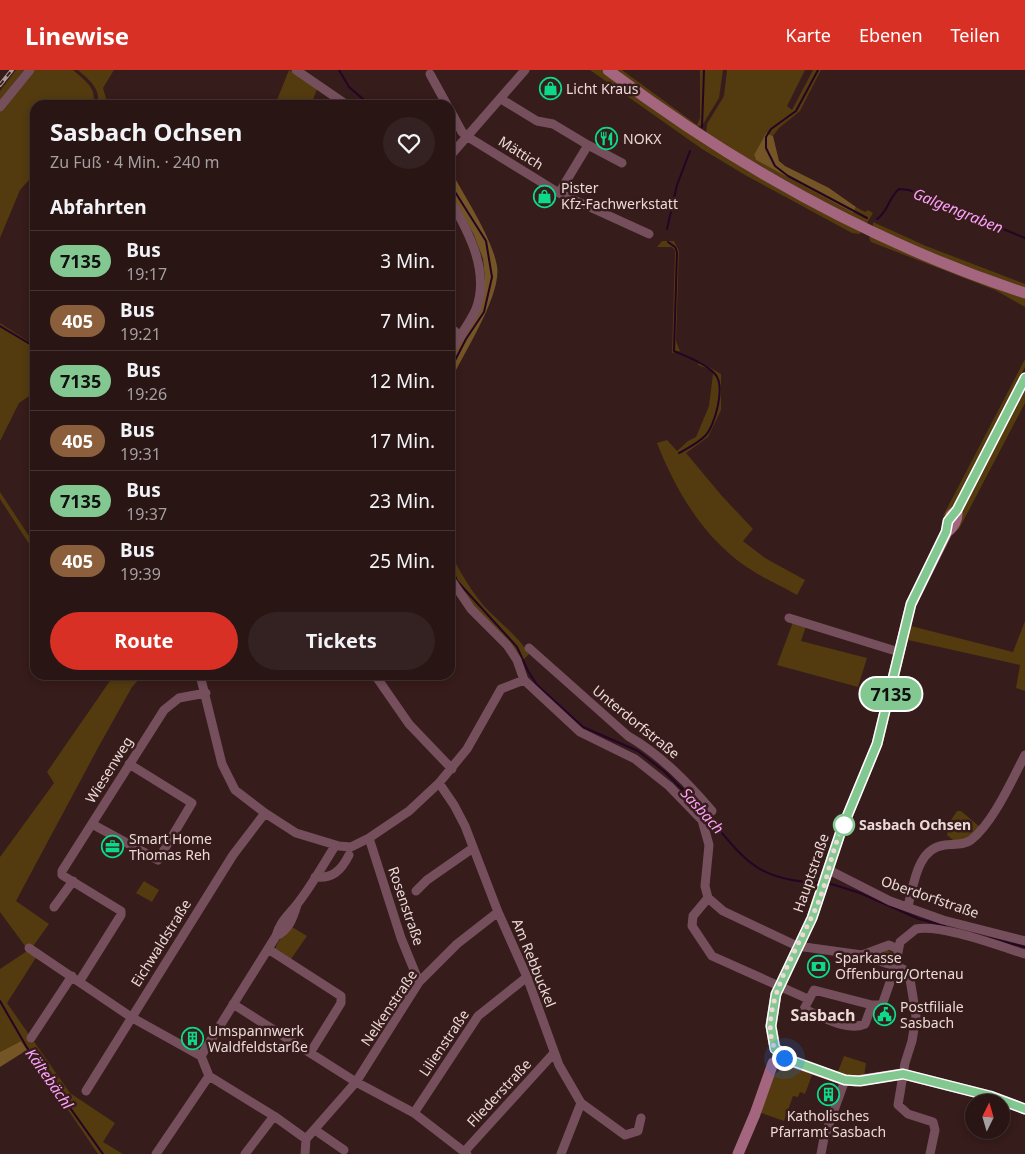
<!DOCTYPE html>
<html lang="de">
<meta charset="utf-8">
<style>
body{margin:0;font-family:"Noto Sans",sans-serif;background:#342222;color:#f1f3f6;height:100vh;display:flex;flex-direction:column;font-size:19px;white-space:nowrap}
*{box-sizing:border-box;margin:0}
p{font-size:16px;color:#a59fa0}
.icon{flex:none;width:28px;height:28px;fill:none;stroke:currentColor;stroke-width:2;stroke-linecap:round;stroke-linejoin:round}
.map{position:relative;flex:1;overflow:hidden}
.sheet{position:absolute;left:30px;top:30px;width:425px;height:580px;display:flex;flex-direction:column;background:#281514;border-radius:15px;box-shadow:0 2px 8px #0003,0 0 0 1px #443434}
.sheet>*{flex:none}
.badge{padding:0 10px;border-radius:16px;font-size:18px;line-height:32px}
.needle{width:32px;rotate:5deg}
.fabs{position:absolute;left:965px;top:1024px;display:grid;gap:10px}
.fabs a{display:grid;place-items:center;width:45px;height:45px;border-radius:50%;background:#281514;box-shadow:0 2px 8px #0003,0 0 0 1px #443434;font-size:25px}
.you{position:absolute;width:25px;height:25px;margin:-12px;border:4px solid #fff;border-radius:50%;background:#1a73e8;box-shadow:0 0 0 8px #1a73e833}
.map>.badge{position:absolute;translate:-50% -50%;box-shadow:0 0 0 2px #fff}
h2{padding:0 20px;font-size:19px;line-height:45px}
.round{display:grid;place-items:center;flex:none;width:52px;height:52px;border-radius:26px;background:#342222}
.summary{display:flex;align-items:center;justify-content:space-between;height:85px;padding:0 20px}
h1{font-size:24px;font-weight:700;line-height:38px}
.primary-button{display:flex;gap:10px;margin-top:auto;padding:10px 20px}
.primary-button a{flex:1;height:58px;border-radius:30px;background:#d93025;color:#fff;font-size:20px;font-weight:700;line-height:58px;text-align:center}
.primary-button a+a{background:#342222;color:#f1f3f6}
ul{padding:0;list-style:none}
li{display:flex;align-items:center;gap:15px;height:60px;padding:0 20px;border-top:1px solid #443434}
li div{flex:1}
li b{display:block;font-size:19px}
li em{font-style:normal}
li .badge{min-width:55px;font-weight:700;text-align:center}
header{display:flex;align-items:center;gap:30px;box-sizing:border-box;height:70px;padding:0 25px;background:#d93025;color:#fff}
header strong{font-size:24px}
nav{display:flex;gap:28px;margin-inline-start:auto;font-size:18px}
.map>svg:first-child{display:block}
.green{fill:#533a0f}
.forest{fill:#745525}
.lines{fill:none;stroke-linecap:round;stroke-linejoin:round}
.stream{stroke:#250425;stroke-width:2}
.street{stroke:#764f5d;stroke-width:9}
.secondary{stroke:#a4657e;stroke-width:11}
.rail-casing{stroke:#ad9897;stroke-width:4}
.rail{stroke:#361c1b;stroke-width:2;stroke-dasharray:5.5;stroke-linecap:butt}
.line-casing{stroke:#fff;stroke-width:11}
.line{stroke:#84c891;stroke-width:8}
.walk{stroke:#ecd9d8;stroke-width:5;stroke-dasharray:0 9}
.stop-dot{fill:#fff;stroke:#84c891;stroke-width:2.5}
.labels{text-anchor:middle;stroke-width:5;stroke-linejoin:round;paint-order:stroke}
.poi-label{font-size:14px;fill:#ecd9d8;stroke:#361c1b;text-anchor:start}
.street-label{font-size:14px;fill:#ecd9d8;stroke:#361c1b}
.stop-label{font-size:14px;font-weight:bold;fill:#ecd9d8;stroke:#361c1b;text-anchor:start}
.water-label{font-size:15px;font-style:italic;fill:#fea1fb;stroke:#361c1b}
.quarter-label{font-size:16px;font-weight:bold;fill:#ecd9d8;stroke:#361c1b}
</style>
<header>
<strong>Linewise</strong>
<nav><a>Karte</a><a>Ebenen</a><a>Teilen</a></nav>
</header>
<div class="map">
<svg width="1025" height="1084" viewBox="0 0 1025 1084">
<rect width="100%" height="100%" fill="#361c1b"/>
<path class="green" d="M16 0H24L0 31V21Z
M31 0H73C84 10 99 19 92 35H35V103L20 120 0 168V40Z
M78 0H114L103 18 108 35H97C102 19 89 10 78 0Z
M289 0 317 19 311 35H275Z
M590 0H601L628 20 861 161 860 164 852 163 745 105 702 79Z
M614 0H622L697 55 700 48V0H723L719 28 703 54 695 58Z
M727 0H805L787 36 792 40 813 0H821L800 41 779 58 773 66 766 63 754 86 756 90 853 143 856 137 865 142 868 140 873 143 867 153 857 151 706 65 707 54 724 26Z
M873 152 926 176 1025 214V220L944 189 873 157Z
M871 166 1009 222 1025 229V237L995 220 871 172 869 168Z
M662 171H674L679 181 676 271 680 281 672 283 675 181 672 177H657Z
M0 253 35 276V322L19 333 0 371Z
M1025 289V297L948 445 943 446Z
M699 291 721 304V340L708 367 686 383 722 426 753 459 743 471 765 488 805 510 797 525C783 517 769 511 756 503 707 474 677 424 657 373L667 370 677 381 688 371 696 367 709 336 713 304 711 300 698 295Z
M1025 318V333L959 459 951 464Z
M0 422 35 475V483L0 429Z
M450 482C459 500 470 519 483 535 498 552 517 564 529 584L521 592C506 575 453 520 450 501 449 495 450 488 450 482Z
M1025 551V621L1016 618 1020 595 908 570 911 556 1013 582Z
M793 552 806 556 801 571 867 588 858 617 777 595Z
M114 605H143L132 617 99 676 16 831 49 854 31 879 25 876 0 842V787L54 713 47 702Z
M957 741H961L980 757 964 770 954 771 947 765 951 750Z
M144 811 159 820 152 832 136 823Z
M292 857 307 866 291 889 275 879 278 872Z
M887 880 895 884 893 891 875 886V884Z
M27 881 37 886 7 933 70 1023 115 1053 103 1072 123 1084H98L21 971 0 982V899Z
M844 986 866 993 864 1007 837 1004Z
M784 997H794L812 1005 805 1024 800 1022 798 1027 793 1026 784 1051 761 1043 774 1005Z"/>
<path class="forest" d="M766 63 773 66 779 91 785 96 829 118 856 137 853 143 756 90 754 85Z
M450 99C464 126 492 167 497 196 502 225 463 284 450 312V290L480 234 485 208 483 189 474 165 450 121Z
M21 971 27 980 0 997V982Z"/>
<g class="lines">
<path class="stream" d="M339 0 349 17 370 35
M818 0 796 41 771 59 766 67V78L775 96 788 106 867 148
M702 57 704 0
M450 114 486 171 492 207 484 242 466 269 450 300
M877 149C889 141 888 128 899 119L909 120 1025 168
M667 159 677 115 690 81
M668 172 675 177 677 182 674 281C687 287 705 293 715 304 726 316 715 356 705 366 698 373 688 378 679 383
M0 256 35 277
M450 494 457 511 517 577 528 601 537 615 583 657 638 681 665 702 706 743
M709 747C745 791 757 810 819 813
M828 813 860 823 919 849 945 856
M989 868 1025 877
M0 931 26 976 103 1084"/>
<path class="street" d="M296 0 347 35
M430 4 447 35
M501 29 537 51 553 54 588 75 559 123
M0 37 30 0
M450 40 462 62 468 67 559 123 649 164
M588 75 622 93
M450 86 525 0
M450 130C469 162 490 202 476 239 470 253 458 268 450 282
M450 257 459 265
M450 508 471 539 507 575 517 590 524 610 580 662 635 689 669 716 702 750 709 775 705 816 708 828 723 841 797 876 862 885 903 899 910 909 916 946 912 971 905 993 898 1035 908 1044 933 1052 935 1060 930 1084
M789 548 899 582
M529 578 628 666C661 685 688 713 712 741L702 750
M200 605 222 694 235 720 265 743 296 763 339 776 351 777 369 768 409 741 439 713 467 679 501 619 524 610
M375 605 409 654 452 699
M439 713 454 735 465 756 498 842 527 907 559 995 581 1033 561 1084
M92 754 158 790 192 733 129 694
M369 768 401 868 419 912
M829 800 890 831 943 850 1025 871
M315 807C332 809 341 801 349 785
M416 821 427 810 473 778
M708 828 693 846 692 856 712 886 808 929
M908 836C914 814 917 778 945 775 954 774 965 775 971 770 993 753 1012 710 1025 685
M54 837 73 811
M276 866C289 860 293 848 297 835
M29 878 131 947 201 986
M268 879 341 926V933L310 983
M862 885 889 875 898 879
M79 912 121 845V841L62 805V801L164 640 179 628 206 623
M233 934 356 1012 414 1043 467 1084
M872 935 814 920 804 939C821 946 846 962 865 954L872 935H882L895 898 900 872 916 859C941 854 999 876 1025 884
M31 968 72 906
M201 986 276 866C280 851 289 845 298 833 312 815 323 795 335 776
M201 986 209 1006
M209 1006 274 1046 306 1069 356 1012 419 912 457 874 498 842
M86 1021 233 785 265 743
M581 1033 625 1065 638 1061 641 1048
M414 1043 478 946 527 907
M315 1060 344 1080
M464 1082 554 983
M156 1084 209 1006
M245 1084 274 1046
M305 1084 306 1069
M821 1084 824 1068 845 1010"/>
<path class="secondary" d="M608 0C734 95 875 174 1025 223
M951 445 957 440 1025 308
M775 979 771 956 776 924 812 848 841 761 877 674 911 534 947 462C954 457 958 449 957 440
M784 989 845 1010 856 1011 903 1004 990 1026 1025 1039
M738 1084 755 1044 773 993"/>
<defs>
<path id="rail" d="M0 15 12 0"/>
</defs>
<use href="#rail" class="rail-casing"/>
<use href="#rail" class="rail"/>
</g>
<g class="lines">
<defs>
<path id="line" d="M1025 308 957 440 948 451 946 462 911 534 877 674 841 761 812 848 776 924 771 956 775 979 782 982 784 988 845 1010 860 1011 903 1004 990 1026 1025 1039"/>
</defs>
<use href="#line" class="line-casing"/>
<use href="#line" class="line"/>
<path class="walk" d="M784 988 782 982 775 979C755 937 805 868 820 828 829 804 832 777 844 755"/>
</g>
<defs>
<symbol id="shop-ring" viewBox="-11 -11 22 22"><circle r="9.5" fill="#361c1b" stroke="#0cd98a" stroke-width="1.5"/><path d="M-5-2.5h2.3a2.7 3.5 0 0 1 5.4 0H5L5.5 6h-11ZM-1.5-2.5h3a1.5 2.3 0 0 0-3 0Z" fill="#0cd98a"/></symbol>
<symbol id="restaurant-ring" viewBox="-11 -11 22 22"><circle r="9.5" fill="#361c1b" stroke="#0cd98a" stroke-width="1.5"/><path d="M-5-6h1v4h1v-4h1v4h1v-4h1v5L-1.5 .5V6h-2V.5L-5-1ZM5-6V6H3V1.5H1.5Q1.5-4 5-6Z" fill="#0cd98a"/></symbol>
<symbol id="office-ring" viewBox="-11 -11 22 22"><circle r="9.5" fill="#361c1b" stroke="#0cd98a" stroke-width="1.5"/><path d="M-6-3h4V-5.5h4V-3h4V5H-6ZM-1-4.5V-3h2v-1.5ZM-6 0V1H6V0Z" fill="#0cd98a"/></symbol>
<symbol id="bank-ring" viewBox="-11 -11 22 22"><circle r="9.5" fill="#361c1b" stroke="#0cd98a" stroke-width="1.5"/><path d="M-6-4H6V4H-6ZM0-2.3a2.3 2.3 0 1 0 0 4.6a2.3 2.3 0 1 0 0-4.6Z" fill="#0cd98a"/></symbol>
<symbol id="civic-ring" viewBox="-11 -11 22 22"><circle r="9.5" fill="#361c1b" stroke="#0cd98a" stroke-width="1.5"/><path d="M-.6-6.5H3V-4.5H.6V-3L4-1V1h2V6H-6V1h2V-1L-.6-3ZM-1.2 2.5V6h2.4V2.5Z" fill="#0cd98a"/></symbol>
<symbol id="building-ring" viewBox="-11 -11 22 22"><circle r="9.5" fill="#361c1b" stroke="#0cd98a" stroke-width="1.5"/><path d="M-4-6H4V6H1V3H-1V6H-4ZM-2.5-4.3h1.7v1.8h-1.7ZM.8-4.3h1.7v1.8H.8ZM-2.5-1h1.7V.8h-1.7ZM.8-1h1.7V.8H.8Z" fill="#0cd98a"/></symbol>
</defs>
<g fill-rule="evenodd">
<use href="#shop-ring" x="538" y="6" width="25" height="25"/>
<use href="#restaurant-ring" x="594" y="56" width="25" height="25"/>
<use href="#shop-ring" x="532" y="114" width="25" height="25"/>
<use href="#office-ring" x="100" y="764" width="25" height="25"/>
<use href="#bank-ring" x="806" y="884" width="25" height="25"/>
<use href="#civic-ring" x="872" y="932" width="25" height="25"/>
<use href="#building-ring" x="180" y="956" width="25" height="25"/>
<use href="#building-ring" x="816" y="1012" width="25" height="25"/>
</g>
<circle class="stop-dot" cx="844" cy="755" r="10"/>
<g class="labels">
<g class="poi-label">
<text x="566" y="24">Licht Kraus</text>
<text x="623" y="74">NOKX</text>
<text x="561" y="123">Pister<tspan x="561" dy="16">Kfz-Fachwerkstatt</tspan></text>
<text x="129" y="774">Smart Home<tspan x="129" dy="16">Thomas Reh</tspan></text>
<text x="835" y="893">Sparkasse<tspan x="835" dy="16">Offenburg/Ortenau</tspan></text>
<text x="900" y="942">Postfiliale<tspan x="900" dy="16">Sasbach</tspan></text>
<text x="208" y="966">Umspannwerk<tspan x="208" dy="16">Waldfeldstarße</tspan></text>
<text x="828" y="1051" text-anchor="middle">Katholisches<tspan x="828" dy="16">Pfarramt Sasbach</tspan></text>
</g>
<g class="street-label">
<text transform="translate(521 83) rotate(32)" y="5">Mättich</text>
<text transform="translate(636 652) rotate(39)" y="5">Unterdorfstraße</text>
<text transform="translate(109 700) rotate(-58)" y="5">Wiesenweg</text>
<text transform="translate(811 803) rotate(-71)" y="5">Hauptstraße</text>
<text transform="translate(930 827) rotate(19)" y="5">Oberdorfstraße</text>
<text transform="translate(406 836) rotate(71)" y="5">Rosenstraße</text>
<text transform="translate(161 873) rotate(-58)" y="5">Eichwaldstraße</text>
<text transform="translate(534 893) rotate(68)" y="5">Am Rebbuckel</text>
<text transform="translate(389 938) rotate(-56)" y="5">Nelkenstraße</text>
<text transform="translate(444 973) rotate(-56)" y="5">Lilienstraße</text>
<text transform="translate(499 1023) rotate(-47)" y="5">Fliederstraße</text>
</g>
<g class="stop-label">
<text x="859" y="760">Sasbach Ochsen</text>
</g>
<g class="water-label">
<text transform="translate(958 141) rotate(22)" y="5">Galgengraben</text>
<text transform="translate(702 741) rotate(48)" y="5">Sasbach</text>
<text transform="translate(49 1009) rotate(55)" y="5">Kältebächl</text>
</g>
<g class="quarter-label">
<text x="823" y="951">Sasbach</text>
</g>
</g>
</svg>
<div class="fabs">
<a><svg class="needle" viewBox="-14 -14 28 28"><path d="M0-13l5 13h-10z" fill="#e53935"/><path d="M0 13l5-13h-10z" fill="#a59fa0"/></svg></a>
</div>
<div class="you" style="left:784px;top:988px"></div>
<b class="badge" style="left:891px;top:624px;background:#84c891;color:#111">7135</b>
<section class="sheet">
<div class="summary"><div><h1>Sasbach Ochsen</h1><p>Zu Fuß · 4 Min. · 240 m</p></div><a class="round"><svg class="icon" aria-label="heart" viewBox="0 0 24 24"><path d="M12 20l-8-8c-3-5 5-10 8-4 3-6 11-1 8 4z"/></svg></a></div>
<h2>Abfahrten</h2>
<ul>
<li><span class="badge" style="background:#84c891;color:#111">7135</span><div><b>Bus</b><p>19:17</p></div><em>3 Min.</em></li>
<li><span class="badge" style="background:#8b5e3c;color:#fff">405</span><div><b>Bus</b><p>19:21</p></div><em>7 Min.</em></li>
<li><span class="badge" style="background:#84c891;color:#111">7135</span><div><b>Bus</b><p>19:26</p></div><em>12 Min.</em></li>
<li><span class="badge" style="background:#8b5e3c;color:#fff">405</span><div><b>Bus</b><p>19:31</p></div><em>17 Min.</em></li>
<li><span class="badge" style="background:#84c891;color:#111">7135</span><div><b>Bus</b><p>19:37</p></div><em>23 Min.</em></li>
<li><span class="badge" style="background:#8b5e3c;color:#fff">405</span><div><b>Bus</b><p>19:39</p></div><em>25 Min.</em></li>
</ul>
<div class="primary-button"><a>Route</a><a>Tickets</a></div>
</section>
</div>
